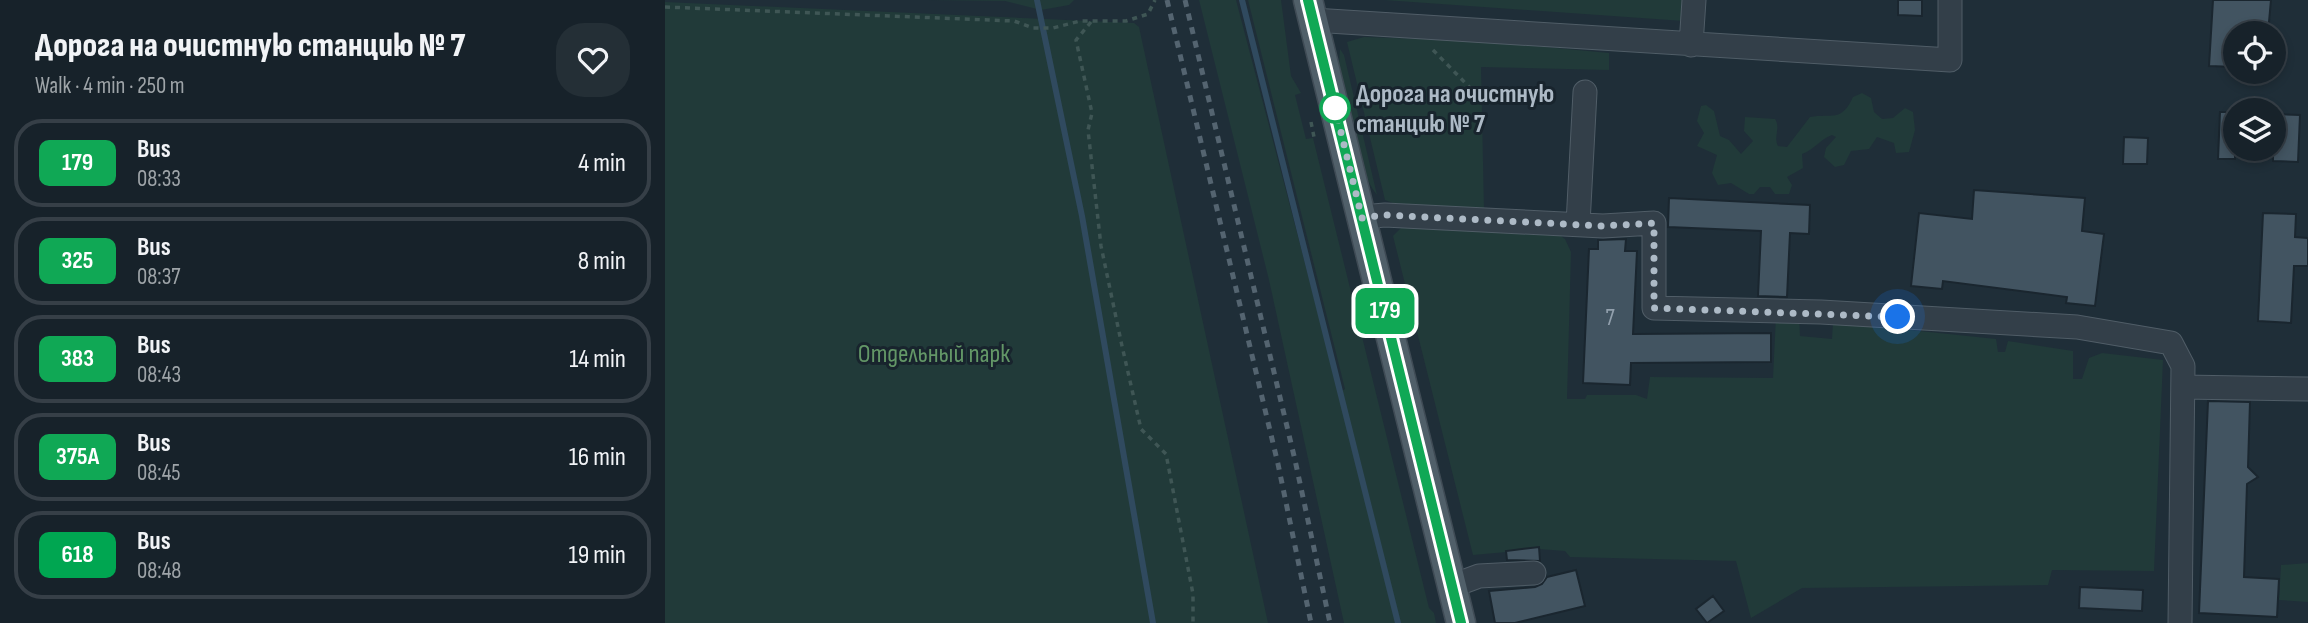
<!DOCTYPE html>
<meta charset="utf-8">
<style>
body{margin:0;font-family:"Sofia Sans Condensed",sans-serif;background:#242f36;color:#f1f3f6;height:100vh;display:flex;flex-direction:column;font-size:26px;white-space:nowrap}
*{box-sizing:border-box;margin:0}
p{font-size:23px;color:#9ea4a8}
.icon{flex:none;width:38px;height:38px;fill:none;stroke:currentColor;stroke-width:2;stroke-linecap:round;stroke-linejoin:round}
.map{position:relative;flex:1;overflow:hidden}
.side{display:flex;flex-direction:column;background:#17222a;width:665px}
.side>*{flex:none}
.badge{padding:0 14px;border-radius:10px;font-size:24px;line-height:46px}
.tools{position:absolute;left:1558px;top:21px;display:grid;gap:14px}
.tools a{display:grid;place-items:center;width:63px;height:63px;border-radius:50%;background:#17222a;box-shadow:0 4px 10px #0003,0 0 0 2px #363f47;font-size:35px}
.you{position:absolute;width:35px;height:35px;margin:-18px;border:5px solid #fff;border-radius:50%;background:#1a73e8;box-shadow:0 0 0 10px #1a73e833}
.map>.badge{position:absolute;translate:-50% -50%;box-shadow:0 0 0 4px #fff}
.round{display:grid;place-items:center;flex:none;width:74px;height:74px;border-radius:28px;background:#242f36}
.headline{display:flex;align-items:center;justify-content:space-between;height:119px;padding:0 35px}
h1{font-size:33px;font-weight:800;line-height:52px}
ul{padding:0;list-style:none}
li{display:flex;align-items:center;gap:21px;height:88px;margin:0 14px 10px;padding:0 21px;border:4px solid #363f47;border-radius:28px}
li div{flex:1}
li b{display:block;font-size:26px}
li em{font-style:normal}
li .badge{min-width:77px;font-weight:700;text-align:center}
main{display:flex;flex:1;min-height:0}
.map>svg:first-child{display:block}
.green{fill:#213a39}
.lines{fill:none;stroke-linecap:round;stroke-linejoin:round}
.stream{stroke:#304a5f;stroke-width:6}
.building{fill:#425461;stroke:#1a262f;stroke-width:2}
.minor-casing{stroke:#505d67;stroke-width:25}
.major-casing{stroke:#3f4b55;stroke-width:31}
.path{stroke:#3f5655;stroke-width:3.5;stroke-dasharray:5 5;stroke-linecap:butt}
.minor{stroke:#333f49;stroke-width:23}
.major{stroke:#505f69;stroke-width:28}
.rail{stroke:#546470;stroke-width:5;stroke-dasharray:7 7;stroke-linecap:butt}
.line-casing{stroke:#fff;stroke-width:16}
.line{stroke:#10a855;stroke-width:10}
.walk{stroke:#adbac6;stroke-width:7;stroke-dasharray:0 12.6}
.stop-dot{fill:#fff;stroke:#10a855;stroke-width:3.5}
.labels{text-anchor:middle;stroke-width:6;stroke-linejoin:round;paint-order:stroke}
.number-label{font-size:23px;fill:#92a0ad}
.stop-label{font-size:26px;font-weight:bold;fill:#adbac6;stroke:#18242d;text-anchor:start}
.park-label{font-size:26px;fill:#639767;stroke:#18242d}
</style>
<main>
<section class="side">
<div class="headline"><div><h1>Дорога на очистную станцию № 7</h1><p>Walk · 4 min · 250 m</p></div><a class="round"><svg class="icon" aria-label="heart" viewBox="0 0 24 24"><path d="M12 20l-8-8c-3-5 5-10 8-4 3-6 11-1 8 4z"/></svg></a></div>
<ul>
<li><span class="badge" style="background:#10a855;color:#fff">179</span><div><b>Bus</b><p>08:33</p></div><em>4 min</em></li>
<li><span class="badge" style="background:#10a855;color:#fff">325</span><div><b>Bus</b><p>08:37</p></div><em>8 min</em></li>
<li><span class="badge" style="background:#10a855;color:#fff">383</span><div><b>Bus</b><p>08:43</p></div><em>14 min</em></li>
<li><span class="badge" style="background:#10a855;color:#fff">375А</span><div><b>Bus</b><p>08:45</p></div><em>16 min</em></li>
<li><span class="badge" style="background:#00a651;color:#fff">618</span><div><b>Bus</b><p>08:48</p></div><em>19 min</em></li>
</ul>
</section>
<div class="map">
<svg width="1643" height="623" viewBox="0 0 1643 623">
<rect width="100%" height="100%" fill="#1f2e38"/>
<path class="green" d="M263 0H409L404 5 376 10 340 1Z
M534 0H571L674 393 680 389 583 0H616L626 76 636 93 630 95 641 139 648 138 764 608 769 613 771 623H679L604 280Z
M719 0H1021L1019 21Z
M0 2 469 23 474 27 603 623H0Z
M699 37 818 41 944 53V70L816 67 819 210 728 203 720 200 682 42Z
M675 49 679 55 712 195C689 166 683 101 674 64Z
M1197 93 1206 98 1209 112 1217 119 1228 118 1240 108 1248 112 1250 130 1244 152 1231 153 1229 143 1212 137 1204 149 1186 151 1179 165 1170 167 1159 157 1161 148 1171 137 1167 135C1154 140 1149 150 1137 154L1138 168 1122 177 1127 185 1124 194H1110L1105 187H1095L1089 194H1084L1066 183 1053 185 1047 173 1052 155 1032 146 1039 133 1032 121 1036 106 1041 105 1049 111 1055 136 1064 140 1076 154 1088 141 1079 131 1080 117 1110 119C1116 128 1108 137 1113 146L1122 147 1145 117C1167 113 1176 123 1188 97Z
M748 226 890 232 900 239 906 252 902 399H920L922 395H971L982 399 985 377 1108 378 1111 316 1134 317 1135 336 1167 339 1168 322 1331 339 1333 352H1340L1343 341 1408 351V379H1417L1424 358 1437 353 1498 360 1489 571 1387 570 1383 585 1137 588 1086 618 1071 561 905 557 900 551 874 549 808 555 728 236 736 228Z
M1643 563V602L1614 600 1616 565Z"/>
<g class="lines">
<path class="stream" d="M372 0 417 216 488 623
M577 0 733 623"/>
</g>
<path class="building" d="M1233 0H1257V16L1233 15Z
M1548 0H1606L1603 33H1570V67L1544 66Z
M1555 112H1570V159H1553Z
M1608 114 1635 115 1633 162 1608 161Z
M1459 137 1483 138 1482 164H1458Z
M1309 190 1420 198 1417 231 1439 234 1430 306 1401 303 1402 297 1278 281 1277 289 1246 286 1254 213 1307 219Z
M1004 198 1145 205 1144 234 1125 233 1122 297 1093 296 1096 231 1003 227Z
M1598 213 1631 214 1630 237 1643 238V266H1629L1626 323 1593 321Z
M961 239 960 251H972L968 334 1106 333V362L966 363 965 385 918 383 924 249H933V240Z
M1543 401 1585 402 1583 467 1593 477 1582 484 1579 577 1614 579 1612 617 1534 613Z
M874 547 875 561 842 560 841 551Z
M911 570 920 606 850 623H830L824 591 870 587 877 584 882 577Z
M1415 587 1478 590 1477 611 1414 608Z
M1048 596 1059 611 1042 623 1031 609Z"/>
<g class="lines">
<defs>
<path id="minor" d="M648 20 1285 60V0
M1026 45 1029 0
M697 217 720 215 938 226 989 223V308L1156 312 1412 327 1506 343 1518 366 1515 623
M913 224 920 92
M1518 387 1643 389
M787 586 814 576 869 573"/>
<path id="major" d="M643 0 796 623"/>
</defs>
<use href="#minor" class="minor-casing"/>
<use href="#major" class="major-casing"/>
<path class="path" d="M0 7 349 21 368 28H388L415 21H461L483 14 490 0
M426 22 411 40 427 113 423 130 436 246 457 346 476 429 501 454 528 594V623
M768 50 816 99
M646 122 649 137"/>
<use href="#minor" class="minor"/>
<use href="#major" class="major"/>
<path class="rail" d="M502 0 613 464 646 623
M520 0 630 460 665 623"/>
</g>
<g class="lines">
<defs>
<path id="line" d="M643 0 796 623"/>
</defs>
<use href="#line" class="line-casing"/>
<use href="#line" class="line"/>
<path class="walk" d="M670 108 697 218 720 215 938 226 989 223V308L1233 317"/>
</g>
<circle class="stop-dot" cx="670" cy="108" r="14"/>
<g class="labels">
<g class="number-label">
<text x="945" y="325">7</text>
</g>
<g class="stop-label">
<text x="691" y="102">Дорога на очистную<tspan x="691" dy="30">станцию № 7</tspan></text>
</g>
<g class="park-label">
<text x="269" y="362">Отдельный парк</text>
</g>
</g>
</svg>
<div class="tools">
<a><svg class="icon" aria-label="locate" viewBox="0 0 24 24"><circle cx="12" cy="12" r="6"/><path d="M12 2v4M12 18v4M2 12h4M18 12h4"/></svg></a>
<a><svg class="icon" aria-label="layers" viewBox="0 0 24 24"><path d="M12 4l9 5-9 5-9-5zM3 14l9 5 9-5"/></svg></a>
</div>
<div class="you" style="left:1233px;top:317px"></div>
<b class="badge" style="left:720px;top:311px;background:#10a855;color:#fff">179</b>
</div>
</main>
